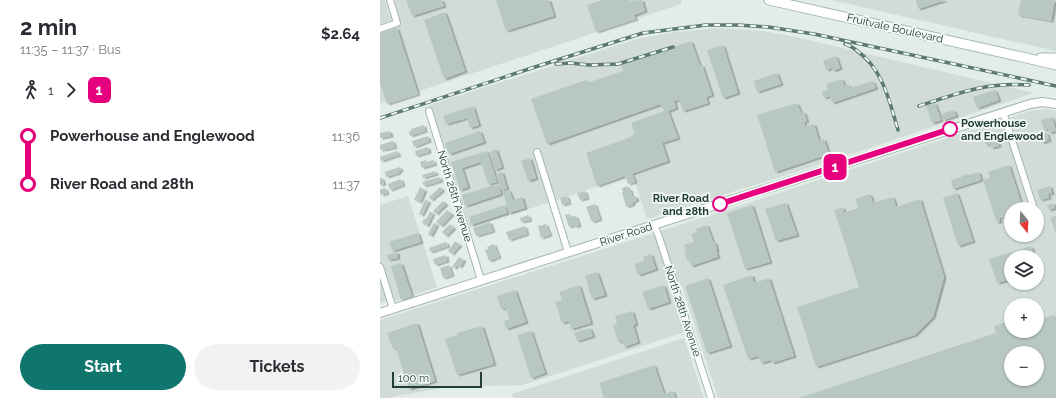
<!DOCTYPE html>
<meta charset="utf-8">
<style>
body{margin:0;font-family:Raleway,sans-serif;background:#f2f2f3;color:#2b2b33;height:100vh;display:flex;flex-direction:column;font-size:15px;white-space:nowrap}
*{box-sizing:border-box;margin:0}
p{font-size:13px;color:#7c7c81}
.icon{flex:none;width:22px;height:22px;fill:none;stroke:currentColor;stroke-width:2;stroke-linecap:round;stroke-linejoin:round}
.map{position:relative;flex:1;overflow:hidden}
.panel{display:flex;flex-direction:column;background:#fff;width:380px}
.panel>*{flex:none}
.badge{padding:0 8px;border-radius:6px;font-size:14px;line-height:26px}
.needle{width:26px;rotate:162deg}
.fabs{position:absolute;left:624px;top:202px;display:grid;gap:8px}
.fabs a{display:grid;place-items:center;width:40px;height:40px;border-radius:50%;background:#fff;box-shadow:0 1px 3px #0004;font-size:20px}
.scale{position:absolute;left:12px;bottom:10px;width:90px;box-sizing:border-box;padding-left:4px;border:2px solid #223e37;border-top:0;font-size:11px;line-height:14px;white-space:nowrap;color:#223e37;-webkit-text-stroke:3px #f3f9f6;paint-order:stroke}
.map>.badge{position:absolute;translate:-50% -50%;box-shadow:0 0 0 2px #fff}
.legs{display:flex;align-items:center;gap:6px;height:44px;padding:0 20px;font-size:13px}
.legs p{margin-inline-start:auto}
.head{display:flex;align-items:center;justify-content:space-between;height:68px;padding:0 20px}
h1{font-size:22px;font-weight:700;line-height:30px}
.primary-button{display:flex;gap:8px;margin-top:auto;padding:8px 20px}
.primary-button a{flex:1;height:46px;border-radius:24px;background:#0f766e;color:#fff;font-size:16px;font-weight:700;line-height:46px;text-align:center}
.primary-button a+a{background:#f2f2f3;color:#2b2b33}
ul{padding:0 20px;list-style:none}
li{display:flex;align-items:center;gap:14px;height:48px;font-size:15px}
li i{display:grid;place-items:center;width:6px;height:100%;margin:0 5px;background:currentColor}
li i::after{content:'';width:10px;height:10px;margin:-5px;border:3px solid;border-radius:50%;background:#fff}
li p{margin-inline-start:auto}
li:first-child i{background:linear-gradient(#0000 50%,currentColor 0)}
li:last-child i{background:linear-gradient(currentColor 50%,#0000 0)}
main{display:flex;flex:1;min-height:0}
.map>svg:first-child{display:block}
.built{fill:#d1dcd8;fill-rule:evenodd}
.building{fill:#b8c7c2;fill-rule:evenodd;filter:url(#shadow)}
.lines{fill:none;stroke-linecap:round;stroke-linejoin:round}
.minor-casing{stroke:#a5b5af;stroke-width:8}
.tertiary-casing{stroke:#a5b5af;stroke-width:10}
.secondary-casing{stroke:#a1b8b1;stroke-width:11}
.minor{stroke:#fff;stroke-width:6}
.tertiary{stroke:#fff;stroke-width:8}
.secondary{stroke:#fff;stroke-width:9}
.rail-casing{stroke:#5d7973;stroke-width:3.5}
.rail{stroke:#f3f9f6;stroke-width:2;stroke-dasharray:6;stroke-linecap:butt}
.line-1-casing{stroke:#fff;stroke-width:9}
.line-1{stroke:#e6007e;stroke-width:6}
.stop-1-dot{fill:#fff;stroke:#e6007e;stroke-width:2}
.labels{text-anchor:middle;stroke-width:3.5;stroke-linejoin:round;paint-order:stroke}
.street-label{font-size:11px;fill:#223e37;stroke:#f3f9f6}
.stop-label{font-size:11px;font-weight:bold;fill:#223e37;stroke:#f3f9f6;text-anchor:start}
</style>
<main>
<section class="panel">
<div class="head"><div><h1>2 min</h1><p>11:35 – 11:37 · Bus</p></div><b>$2.64</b></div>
<div class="legs"><svg class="icon" aria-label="walk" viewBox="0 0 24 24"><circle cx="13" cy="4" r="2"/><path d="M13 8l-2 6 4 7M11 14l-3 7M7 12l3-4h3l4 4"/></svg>1<svg class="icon" aria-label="forward" viewBox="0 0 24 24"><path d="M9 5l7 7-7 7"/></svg><b class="badge" style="background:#e6007e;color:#fff">1</b></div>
<ul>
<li><i style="color:#e6007e"></i><b>Powerhouse and Englewood</b><p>11:36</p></li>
<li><i style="color:#e6007e"></i><b>River Road and 28th</b><p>11:37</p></li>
</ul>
<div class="primary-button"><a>Start</a><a>Tickets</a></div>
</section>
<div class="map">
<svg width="676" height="398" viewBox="0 0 676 398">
<defs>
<filter id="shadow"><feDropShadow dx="2.5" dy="1.5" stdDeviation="0" flood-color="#0004"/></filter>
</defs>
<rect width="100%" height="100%" fill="#e3ede8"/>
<path class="built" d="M0 0H5L11 20 0 24Z
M14 0H301V4L0 104V33L22 25Z
M451 0H676V51Z
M337 28 383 31 416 37 654 93 454 160 267 219 253 175 90 228 49 105 257 39 296 32Z
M666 109 676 111V398H338L302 287 291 291 305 332 143 385 67 387 7 398H0V320L334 214 653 110ZM631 209H657V235H631ZM631 257H657V283H631ZM631 305H657V331H631ZM631 353H657V379H631Z
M28 196 57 287 17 301 11 299 0 303V205Z
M304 338 324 398H133L132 394Z"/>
<path class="building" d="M26 0H62L64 6 32 16Z
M116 0H169L174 16 126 31Z
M223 0H249L250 1 262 0 265 11 254 15 256 19 216 32 207 5Z
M536 0H566L538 9Z
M641 0H675L671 21 638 15Z
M65 12 85 71 64 79 44 20Z
M17 28 38 94 7 104 0 84V34Z
M311 41 320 66 322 65 332 95 326 97 328 103 303 111 299 100 294 101 296 108 288 111 298 138 282 143 288 161 217 186 206 153 251 137V135L255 134 251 123 284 111 281 104 167 144 151 99 206 80 207 83 243 71 241 65Z
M343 45 358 93 343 98 327 50Z
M456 56 460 68 453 71 452 68 446 70 443 61Z
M397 73 401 84 377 92 374 81Z
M462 79 464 86 468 84 470 88 493 81 496 88 452 103 450 96 444 98 442 92 448 90 446 84Z
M615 90 619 100 597 108 593 97Z
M417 103 421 113 424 112 427 121 424 122 425 127 434 124 439 141 444 139 449 154 395 172 377 115Z
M555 103 561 120 552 123 546 106Z
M93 106 99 125 90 128 87 118 66 124 63 116Z
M574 110 576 116 563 120 561 114Z
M672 117 676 131 669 133 668 129 664 130 661 120Z
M44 125 45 131 30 136 29 132 31 131V129Z
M10 131 11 136 0 138V133Z
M100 131 104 142 69 154 65 143Z
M667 133 669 140 662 143 659 135Z
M616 135 619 146 611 148 610 144 606 145 604 139Z
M48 136 49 141 34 147 32 141Z
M13 141 15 147 3 150V149L0 150V145Z
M48 147 49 152 36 156 35 151Z
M116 149 122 167 115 170 109 152Z
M17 151 19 155 1 161 0 157Z
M107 151 117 182 108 184 101 162 82 168 88 187 80 190 71 162Z
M150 158 156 178 148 181 141 161Z
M46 160 47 162 53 160 55 164 42 168 40 162Z
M629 165 643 209H631V227L626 228 623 217 619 218 620 221 617 223 603 180 610 178 608 172Z
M20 167 21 170 19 171V173L6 177 5 172Z
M55 171 56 174 43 178 42 175Z
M122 172 127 189 121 190 116 174Z
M599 172 601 180 573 189 571 180 582 177 581 176 587 174V175Z
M252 174 255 182 248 184 245 176Z
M60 177 61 181 44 186 42 182Z
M0 178H2L4 184 0 185Z
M21 179 23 185 10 190 8 184Z
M118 184 121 194 85 206 82 195Z
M247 186 248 189H250L252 197 256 196 257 200 253 202V204L246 207 242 192H243L242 188Z
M670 186 672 193 668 194 669 198 660 200 657 190Z
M40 187 45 190 40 202 34 200Z
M60 187 63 190 51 200 49 197Z
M5 188 7 193 1 195V193H0V190Z
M129 190 133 200 142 197 145 208 129 213 123 192Z
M205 191 207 198 200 200 197 193Z
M577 193 593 241 578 246 563 198Z
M490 194 493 203 513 197 516 207 540 199 564 277 553 317 535 335 436 367 417 307 479 287 454 210 463 207 464 213 478 208 475 199Z
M187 196 189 203 182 205 180 198Z
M45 200 49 201 42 215 39 214Z
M63 201 66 204 56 214 53 211Z
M406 203 417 235 396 241 385 209Z
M674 203 675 208 669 210 667 205Z
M215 204 220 219 212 222 206 207Z
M125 205 127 213 91 225 89 217Z
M372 205 390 262 365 269 347 213Z
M67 210 72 214 61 226 56 222Z
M50 212 53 213 47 226 42 223 44 219H46Z
M189 214 190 217 196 216 199 225 195 227 194 225 189 227 185 215Z
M148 215 150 220 141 222 140 218Z
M676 216V234L670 217Z
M110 222 113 231 96 236 93 228Z
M54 223 57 224 51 236 48 234Z
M70 224 74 228 66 236 62 232Z
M166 224 170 235 161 238 158 226Z
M327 225 333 242H335L337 250 336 251 338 257 311 266 309 260H307L304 252 306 251 304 245 314 242 311 234 317 232 316 229Z
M145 226 147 234 129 240 126 232Z
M38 233 41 242 12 251 9 242Z
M75 241 80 245 72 254 68 251Z
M66 242 68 246 50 252 49 248Z
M114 244 119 257 109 261 105 250 108 249 107 247Z
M651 246 655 257H631V279L617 283 609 259Z
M17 252 18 258 8 260 7 255Z
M271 254 276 269 258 275 254 264 264 261 263 257Z
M66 255 67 261 55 265 53 259Z
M79 257 84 260 80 267 77 265 75 268 72 267Z
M21 263 32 296 21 300 11 266Z
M69 265 72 275 63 278 60 268Z
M217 272 225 295 212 299 205 276Z
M372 275 374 283 389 278 414 356 392 363 391 360 381 363 378 356 368 359 343 285Z
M328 278 350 346 327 353 305 286Z
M199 285 211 323 191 329 189 321 182 323 175 302 182 300 179 292Z
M284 285 289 302 268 309 262 292Z
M135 290 146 322 126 329 124 321 130 319 126 308 121 309 117 296Z
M252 311 256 324 253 325 258 342 244 347 242 341 238 342 233 325 237 324 235 316Z
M674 315 676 320V398H419L616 333 614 326 631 320V331H657V320ZM631 353H657V379H631Z
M37 323 55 381 29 389 16 348 13 349 7 333Z
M102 326 114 364 77 375 65 339 77 335V333Z
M210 328 213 336 197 341 194 333Z
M151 331 165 373 151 378 137 335Z
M274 365 284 394 293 391 295 398H224L219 383Z"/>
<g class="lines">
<defs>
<path id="minor" d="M0 29 17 23 10 0
M49 111 101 280
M623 112 654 209
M157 152 188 252
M657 218 660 227
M274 225 279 237 331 398
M0 267 13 309"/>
<path id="tertiary" d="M0 313 650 104 662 102 676 104"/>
<path id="secondary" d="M389 0 642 57 676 65
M661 58H676"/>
</defs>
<use href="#minor" class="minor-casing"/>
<use href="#tertiary" class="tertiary-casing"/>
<use href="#secondary" class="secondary-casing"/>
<use href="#minor" class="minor"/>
<use href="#tertiary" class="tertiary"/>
<use href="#secondary" class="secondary"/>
<defs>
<path id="rail" d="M465 44C469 45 472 47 476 50 503 69 509 100 518 130
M176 64 190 63 209 65 238 64 293 47
M539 106C578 93 607 82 649 85
M0 118 155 67 263 33 326 25H358L388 27 434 34 676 86"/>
</defs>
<use href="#rail" class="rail-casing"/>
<use href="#rail" class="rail"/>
</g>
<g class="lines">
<defs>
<path id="line-1" d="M340 204 570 129"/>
</defs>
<use href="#line-1" class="line-1-casing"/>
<use href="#line-1" class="line-1"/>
</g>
<g class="stop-1-dot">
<circle cx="570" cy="129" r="7"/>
<circle cx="340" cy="204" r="7"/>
</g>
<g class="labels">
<g class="street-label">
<text transform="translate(515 28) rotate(13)" y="4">Fruitvale Boulevard</text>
<text transform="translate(75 196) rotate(73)" y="4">North 26th Avenue</text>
<text transform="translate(246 234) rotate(-18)" y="4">River Road</text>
<text transform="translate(303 311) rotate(72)" y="4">North 28th Avenue</text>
</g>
<g class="stop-label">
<text x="581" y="127">Powerhouse<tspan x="581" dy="13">and Englewood</tspan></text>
<text x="329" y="202" text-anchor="end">River Road<tspan x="329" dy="13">and 28th</tspan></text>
</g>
</g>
</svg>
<div class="fabs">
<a><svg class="needle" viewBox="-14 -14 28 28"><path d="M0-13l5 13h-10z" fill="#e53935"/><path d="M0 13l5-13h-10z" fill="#7c7c81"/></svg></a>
<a><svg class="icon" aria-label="layers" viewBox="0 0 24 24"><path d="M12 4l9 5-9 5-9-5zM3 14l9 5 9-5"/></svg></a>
<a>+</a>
<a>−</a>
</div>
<div class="scale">100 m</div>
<b class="badge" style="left:455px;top:167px;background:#e6007e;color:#fff">1</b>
</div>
</main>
